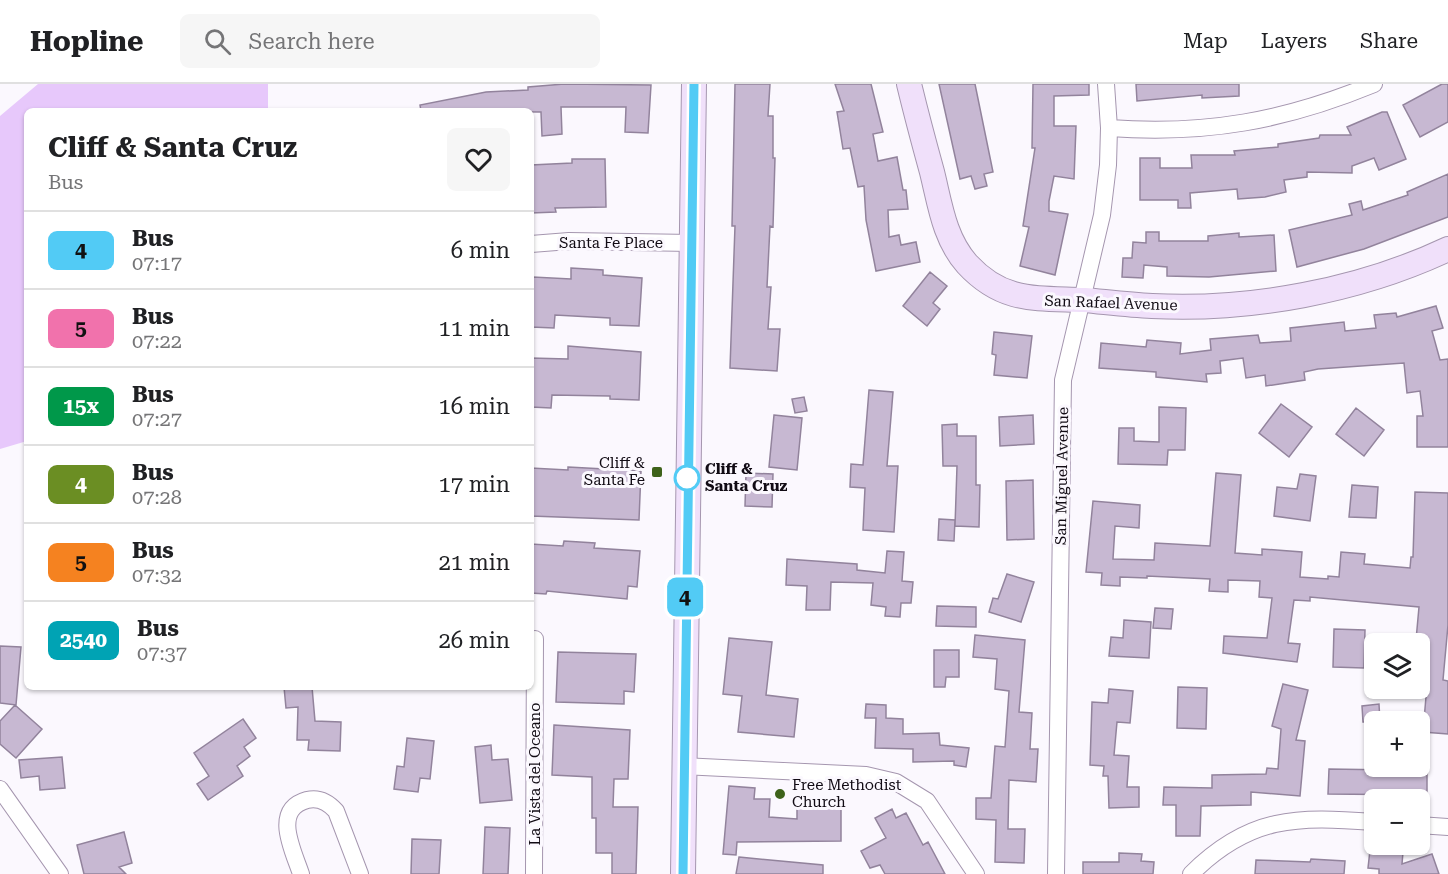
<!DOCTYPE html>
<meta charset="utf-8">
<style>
body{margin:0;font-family:"Roboto Serif",serif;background:#f6f6f6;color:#202124;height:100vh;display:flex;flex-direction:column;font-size:22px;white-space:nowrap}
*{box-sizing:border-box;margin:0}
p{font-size:20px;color:#757577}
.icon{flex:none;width:33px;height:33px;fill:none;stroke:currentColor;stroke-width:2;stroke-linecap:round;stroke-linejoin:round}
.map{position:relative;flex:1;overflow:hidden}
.drawer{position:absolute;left:24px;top:24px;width:510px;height:582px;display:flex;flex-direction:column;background:#fff;border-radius:9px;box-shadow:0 2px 4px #0004}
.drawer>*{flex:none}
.badge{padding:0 12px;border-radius:9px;font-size:21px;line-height:39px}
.tools{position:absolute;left:1364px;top:549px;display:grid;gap:12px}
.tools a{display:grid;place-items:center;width:66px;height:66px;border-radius:9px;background:#fff;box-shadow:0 2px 4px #0004;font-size:30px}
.map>.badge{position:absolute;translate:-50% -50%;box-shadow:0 0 0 3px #fff}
.round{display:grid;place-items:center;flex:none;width:63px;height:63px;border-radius:9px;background:#f6f6f6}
.headline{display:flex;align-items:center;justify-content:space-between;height:102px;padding:0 24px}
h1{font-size:28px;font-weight:700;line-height:45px}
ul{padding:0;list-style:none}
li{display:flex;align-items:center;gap:18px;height:78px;padding:0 24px;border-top:2px solid #e0e0e0}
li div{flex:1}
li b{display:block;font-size:22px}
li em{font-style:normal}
li .badge{min-width:66px;font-weight:700;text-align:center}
header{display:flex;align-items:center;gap:36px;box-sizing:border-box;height:84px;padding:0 30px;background:#fff;border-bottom:2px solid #e0e0e0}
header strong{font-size:28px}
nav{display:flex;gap:33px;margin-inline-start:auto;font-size:21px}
.search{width:420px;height:54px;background:#f6f6f6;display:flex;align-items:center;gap:15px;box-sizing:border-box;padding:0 21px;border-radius:9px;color:#757577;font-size:22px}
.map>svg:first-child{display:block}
.green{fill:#e7c8fb}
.building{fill:#c7b8d2;stroke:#92839c;stroke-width:1.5}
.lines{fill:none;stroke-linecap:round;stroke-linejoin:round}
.street-casing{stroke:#a596af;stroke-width:18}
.secondary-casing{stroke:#a596af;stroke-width:26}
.street{stroke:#fff;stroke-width:16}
.secondary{stroke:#f0e0fa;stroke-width:24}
.line-casing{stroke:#fff;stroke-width:14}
.line{stroke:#52cbf5;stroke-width:9}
.poi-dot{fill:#3e621a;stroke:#fbf8fe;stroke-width:2}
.stop-dot{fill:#fff;stroke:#52cbf5;stroke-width:3}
.labels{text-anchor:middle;stroke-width:6;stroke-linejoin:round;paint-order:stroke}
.street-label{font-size:15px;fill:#110b14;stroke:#fbf8fe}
.poi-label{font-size:15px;fill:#110b14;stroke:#fbf8fe;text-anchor:end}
.stop-label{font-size:15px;font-weight:bold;fill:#110b14;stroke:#fbf8fe;text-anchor:start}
</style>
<header>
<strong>Hopline</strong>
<div class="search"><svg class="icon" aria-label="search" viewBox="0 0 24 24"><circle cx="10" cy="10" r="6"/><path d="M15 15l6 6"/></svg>Search here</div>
<nav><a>Map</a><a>Layers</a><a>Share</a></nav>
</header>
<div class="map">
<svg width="1448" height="790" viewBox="0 0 1448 790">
<rect width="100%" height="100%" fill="#fbf8fe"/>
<path class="green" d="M38 0H268V27H27V357L0 365V32Z"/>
<path class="building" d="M564 0 651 1 648 49 625 48 626 23H561L562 50 542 52 541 28 421 27 420 21 486 8 528 6V3Z
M735 0H770L768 32H773V74H775L773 143 770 142 767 203H771L768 245H780L777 287 730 284 735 142H732Z
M835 0H871L883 48 873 50 878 77 897 73 903 106H906L908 125 888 126 889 153 899 151 901 161 916 158 920 178 876 187 866 136 864 102 858 103 850 64 843 65 837 28 844 27Z
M939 0H975L993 88 984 90 987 102 975 105 971 92 960 95Z
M1033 0H1089V11L1054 12V42H1076L1074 95 1054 92 1049 117V127L1068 130 1055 191 1020 182 1029 143 1023 142 1035 64H1032Z
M1136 0H1239V12L1202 14V11L1137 17Z
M1442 0H1448V38L1420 53 1403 21Z
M1382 28H1387L1406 75 1379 86 1374 74 1352 82V89L1307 88V93L1284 96 1286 108 1265 113 1238 115 1237 105 1190 109 1191 124H1178V116H1140V74H1160V84H1192L1191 71H1235L1234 67 1278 63V60L1319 54 1320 51H1351L1347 43Z
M572 75H605L606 123 555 124 556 128 531 129V81L572 79Z
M1448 90V133L1364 165 1297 183 1289 146 1352 131 1349 120 1361 117 1363 126 1408 111 1407 108Z
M1146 148H1159V157H1208V152L1239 149V153L1274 151 1276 187 1209 193 1167 192V183L1144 181 1143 194 1122 193 1123 174H1132L1133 158 1146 159Z
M571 184 603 186V191L642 194 639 242 610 241V234L555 231 554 244 531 243 533 193 571 195Z
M930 188 947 202 933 219 940 225 927 242 903 222Z
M1436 222 1443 244 1432 247 1440 276 1448 275V363H1417V332H1423L1420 307 1407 309 1404 279 1318 285 1304 288 1305 296 1266 302 1265 291 1246 294 1243 274 1220 277 1221 289 1206 290 1207 298 1156 293V288L1099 284 1101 259 1146 263 1147 256 1181 259 1180 270 1211 266 1210 255 1258 251 1260 259 1291 257 1290 244 1344 238 1345 247 1376 244 1374 231 1396 229 1397 233Z
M994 248 1032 252 1027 294 994 291 996 271 992 270Z
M568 262 641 268 639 316 610 315V312L552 311 551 324 531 323V274L568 275Z
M869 306 893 308 887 382H898L894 448 863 446 865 404 850 403 851 380 863 381Z
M804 313 807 327 795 329 792 315Z
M1281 320 1312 343 1289 373 1259 349Z
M1159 323 1186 324 1185 366H1168L1167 381 1118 380 1119 344H1134V357L1159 358Z
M1356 324 1384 346 1364 372 1336 350Z
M774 331 802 334 797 386 769 383Z
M1033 331 1034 360 1000 362 999 333Z
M957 340V352H976V401H980L979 443 955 442 957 382H943L942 341Z
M568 383 641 387 639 436 531 432V384L568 386Z
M746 389 773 390 772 423 745 422Z
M1216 389 1241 391 1235 469 1262 471V465L1302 468 1300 493 1328 495V492L1339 493 1341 468 1365 470 1364 480 1410 484 1411 473H1413L1415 408 1448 409V541L1443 596 1448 597V650L1423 648 1428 589 1423 588 1425 556H1416L1419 523 1310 513V517L1294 516 1288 559 1300 560 1297 578 1223 569 1224 552 1267 554 1272 514 1259 513 1260 497 1228 496V508L1209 507 1210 495 1147 492V494L1120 493V502L1101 501 1102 489 1086 488 1093 417 1140 421 1139 444 1115 442 1113 475 1154 476 1155 459 1210 462Z
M1300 390 1316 392 1310 437 1274 432 1277 403 1297 405Z
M1033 396 1034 455 1007 456 1006 397Z
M1352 401 1378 403 1376 434 1349 433Z
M939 435 955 436 954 457 938 456Z
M564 457 595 459 594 464 640 467 637 503 628 502 627 515 547 507 546 510 531 509V460L563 462Z
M887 467 904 468 902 497 913 498 911 519H901L900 533 885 532 886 523 871 521 873 499 831 498 830 526H806L807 502 786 501 787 475 857 480V486L885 489Z
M1007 490 1034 498 1021 538 989 528 993 514 998 515Z
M937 522 976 523V543L936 542Z
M1155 524 1173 525 1171 545 1153 544Z
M1124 536 1151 538 1149 574 1109 572 1111 553 1123 554Z
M1334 545 1365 546 1364 584 1333 583Z
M975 551 1025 556 1019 628 1032 629 1030 665H1038L1036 698 1009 696 1008 745H1025L1024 779 995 778 996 736 976 735V714H991L995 662 1005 663 1009 607 995 605 997 575 973 573Z
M729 554 772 558 766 611 798 615 794 653 738 648 742 612 723 610Z
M0 562 21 563 16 621 0 619Z
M934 566H959V593H946L945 603H934Z
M558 568 636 570 634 608 624 607V620L556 618Z
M1283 600 1308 606 1296 656 1305 657 1300 712 1251 708V721L1201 722 1200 752H1176V721H1163L1164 703 1212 704V691L1266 690 1267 684 1278 685 1281 645 1272 642Z
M284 603H312L315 637 341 638 340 667 308 666 309 656H297L298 623 286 624Z
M1178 603 1207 604 1206 645 1177 644Z
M1109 605 1133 607 1130 639 1117 638 1114 671 1129 672 1127 703H1139V723L1109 724 1108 692H1103L1104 682 1090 681 1092 618 1108 619Z
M866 620 886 621V634L903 635V650L939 649 940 661 969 664 966 683 954 681V677L913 678V665L875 664 876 634H865Z
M1379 620 1380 638H1363L1362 622Z
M15 621 42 645 16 674 0 660V637Z
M243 635 256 654 244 663 250 672 237 682 243 692 208 716 197 700 209 692 194 669Z
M554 641 630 646 628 695H614L613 723H638L636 790H612V769H596V734H592V693L552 691Z
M407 654 434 657 430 695 420 694 418 708 394 705 397 682 404 683Z
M491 661 492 676 508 675 512 716 480 719 475 663Z
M62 673 65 704 40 706 39 692 21 694 19 676Z
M1393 682H1427V711L1328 710 1329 685 1393 686Z
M729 702 755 704 754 715H770L769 733 797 735V723H841V757L737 758 736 771 723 770Z
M892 725 896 734 906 729 923 761 928 758 945 790H885L880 781 870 784 861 767 886 754 875 734Z
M485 743 510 744 508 790H483Z
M124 748 132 779 119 783 126 790H84L77 761Z
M412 755 441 756 439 790H411Z
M1370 766 1403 768 1402 780 1432 770 1439 790H1379V785L1368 784Z
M1119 769 1142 770 1141 777 1154 778 1153 790H1083V778H1119Z
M739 773 823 781V790H736Z
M1311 775 1345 777 1344 790H1255L1256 776 1310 778Z"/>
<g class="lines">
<defs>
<path id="street" d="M1109 44C1206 51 1284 37 1374 0
M531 160 569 157 692 159
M682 682 866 691 896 698 927 717 976 790
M0 705 60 790
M1419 741 1448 743
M301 790C294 768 271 726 307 716 319 713 328 718 336 727L360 790
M534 790 535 555
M1056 790 1063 296 1102 131 1108 81 1109 44 1106 0
M1191 790C1249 732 1297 732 1374 738"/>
<path id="secondary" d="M909 0C916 29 924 59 932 88 940 120 944 154 967 180 1003 219 1036 214 1084 216 1106 218 1129 221 1152 222 1250 227 1359 207 1448 165
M683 790 694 0"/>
</defs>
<use href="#street" class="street-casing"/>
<use href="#secondary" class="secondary-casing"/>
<use href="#street" class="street"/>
<use href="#secondary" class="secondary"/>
</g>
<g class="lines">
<defs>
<path id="line" d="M683 790 694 0"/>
</defs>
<use href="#line" class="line-casing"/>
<use href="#line" class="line"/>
</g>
<g class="poi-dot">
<rect x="651" y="382" width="12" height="12" rx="3"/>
<circle cx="780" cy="710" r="6"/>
</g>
<circle class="stop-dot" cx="687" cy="394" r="12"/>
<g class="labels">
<g class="street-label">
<text x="611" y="164">Santa Fe Place</text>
<text transform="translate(1111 219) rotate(2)" y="5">San Rafael Avenue</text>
<text transform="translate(1062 392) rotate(-89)" y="5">San Miguel Avenue</text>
<text transform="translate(535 690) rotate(-90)" y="5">La Vista del Oceano</text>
</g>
<g class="poi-label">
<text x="645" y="384">Cliff &amp;<tspan x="645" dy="17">Santa Fe</tspan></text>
<text x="792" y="706" text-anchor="start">Free Methodist<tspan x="792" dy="17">Church</tspan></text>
</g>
<g class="stop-label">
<text x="705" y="390">Cliff &amp;<tspan x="705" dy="17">Santa Cruz</tspan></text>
</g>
</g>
</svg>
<div class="tools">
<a><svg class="icon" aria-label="layers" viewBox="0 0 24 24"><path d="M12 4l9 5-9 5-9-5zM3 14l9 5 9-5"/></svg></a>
<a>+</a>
<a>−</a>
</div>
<b class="badge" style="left:685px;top:513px;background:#52cbf5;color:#111">4</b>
<section class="drawer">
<div class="headline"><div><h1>Cliff &amp; Santa Cruz</h1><p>Bus</p></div><a class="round"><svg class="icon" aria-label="heart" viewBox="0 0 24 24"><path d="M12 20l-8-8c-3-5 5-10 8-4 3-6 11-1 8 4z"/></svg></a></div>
<ul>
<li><span class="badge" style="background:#52cbf5;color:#111">4</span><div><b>Bus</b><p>07:17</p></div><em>6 min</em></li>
<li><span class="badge" style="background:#f172ac;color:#111">5</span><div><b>Bus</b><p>07:22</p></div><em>11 min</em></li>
<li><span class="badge" style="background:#00984a;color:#fff">15x</span><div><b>Bus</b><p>07:27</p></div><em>16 min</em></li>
<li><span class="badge" style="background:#6b8e23;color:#fff">4</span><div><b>Bus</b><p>07:28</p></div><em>17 min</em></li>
<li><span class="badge" style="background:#f58220;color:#111">5</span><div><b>Bus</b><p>07:32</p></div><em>21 min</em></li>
<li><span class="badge" style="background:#00a3b4;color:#fff">2540</span><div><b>Bus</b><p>07:37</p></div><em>26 min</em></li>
</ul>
</section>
</div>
